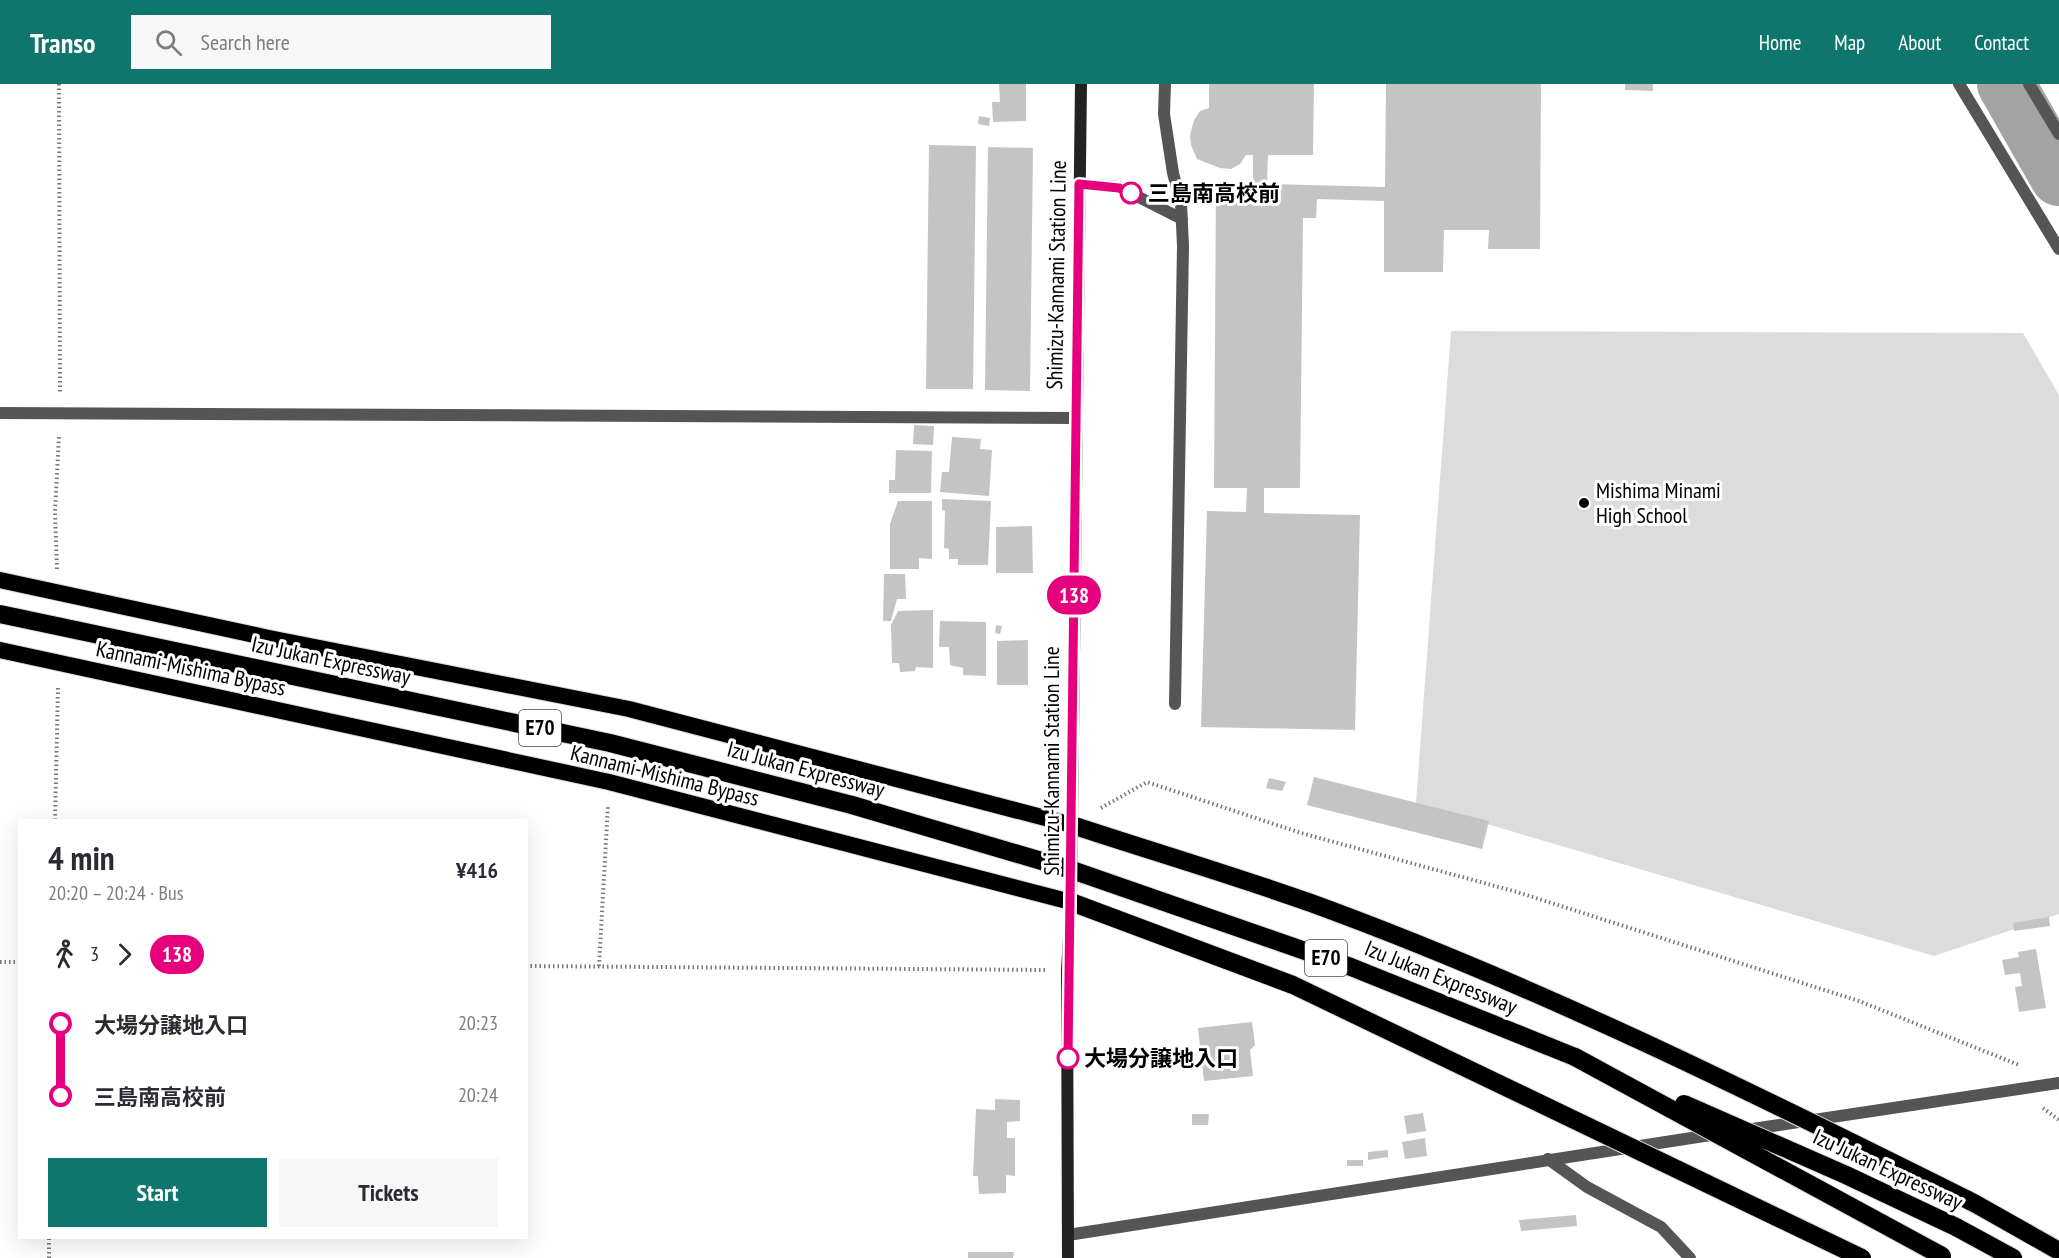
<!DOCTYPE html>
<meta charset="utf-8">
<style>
body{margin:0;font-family:"PT Sans Narrow","Noto Sans JP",sans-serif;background:#f7f7f7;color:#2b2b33;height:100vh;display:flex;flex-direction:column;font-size:22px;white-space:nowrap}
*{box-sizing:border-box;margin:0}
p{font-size:20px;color:#7c7c81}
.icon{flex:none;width:33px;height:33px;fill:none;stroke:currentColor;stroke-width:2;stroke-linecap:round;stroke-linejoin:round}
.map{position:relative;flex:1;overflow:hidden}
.drawer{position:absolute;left:18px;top:735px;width:510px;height:420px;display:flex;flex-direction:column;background:#fff;border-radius:0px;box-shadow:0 6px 24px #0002}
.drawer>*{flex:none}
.badge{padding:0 12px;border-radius:20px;font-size:21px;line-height:39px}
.map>.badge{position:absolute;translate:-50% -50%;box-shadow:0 0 0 3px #fff}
.legs{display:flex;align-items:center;gap:9px;height:66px;padding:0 30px;font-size:20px}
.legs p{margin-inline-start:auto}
.summary{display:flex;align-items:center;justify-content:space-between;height:102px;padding:0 30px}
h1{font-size:33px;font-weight:700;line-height:45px}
.button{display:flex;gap:12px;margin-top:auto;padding:12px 30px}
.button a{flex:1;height:69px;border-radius:0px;background:#0f766e;color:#fff;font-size:24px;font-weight:700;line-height:69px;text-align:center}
.button a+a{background:#f7f7f7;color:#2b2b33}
ul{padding:0 30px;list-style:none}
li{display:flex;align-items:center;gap:21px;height:72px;font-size:22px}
li i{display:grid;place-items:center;width:9px;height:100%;margin:0 8px;background:currentColor}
li i::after{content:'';width:15px;height:15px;margin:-8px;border:4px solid;border-radius:50%;background:#fff}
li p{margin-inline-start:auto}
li:first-child i{background:linear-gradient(#0000 50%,currentColor 0)}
li:last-child i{background:linear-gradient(currentColor 50%,#0000 0)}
header{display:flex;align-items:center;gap:36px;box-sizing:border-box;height:84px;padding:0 30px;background:#0f766e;color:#fff}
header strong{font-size:28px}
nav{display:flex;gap:33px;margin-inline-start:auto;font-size:21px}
.search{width:420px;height:54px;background:#f7f7f7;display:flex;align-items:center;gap:15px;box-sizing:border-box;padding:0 21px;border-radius:0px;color:#7c7c81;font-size:22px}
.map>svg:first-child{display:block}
.green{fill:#dcdcdc}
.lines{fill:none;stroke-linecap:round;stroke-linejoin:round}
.river{stroke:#a3a3a3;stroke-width:58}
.building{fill:#c4c4c4}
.trunk-casing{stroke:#dbdbdb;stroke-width:18}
.motorway-casing{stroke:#dbdbdb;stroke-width:20}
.path{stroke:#777;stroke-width:4;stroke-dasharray:1.5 3;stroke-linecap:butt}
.service{stroke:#555;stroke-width:12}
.minor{stroke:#555;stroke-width:12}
.tertiary{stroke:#555;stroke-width:12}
.secondary{stroke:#222;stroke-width:12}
.trunk{stroke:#000;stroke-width:16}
.motorway{stroke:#000;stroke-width:18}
.motorway-bridge-casing{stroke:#dbdbdb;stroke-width:20;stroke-linecap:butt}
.motorway-bridge{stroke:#000;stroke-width:18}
.line-1-casing{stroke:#fff;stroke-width:14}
.line-1{stroke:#e6007e;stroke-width:9}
.stop-1-dot{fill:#fff;stroke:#e6007e;stroke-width:3}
.poi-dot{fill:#000;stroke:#fff;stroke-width:2}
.labels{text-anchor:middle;stroke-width:6;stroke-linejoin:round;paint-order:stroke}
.shield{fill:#fff;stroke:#4c4c4c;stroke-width:1.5}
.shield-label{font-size:21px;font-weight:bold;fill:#000}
.stop-label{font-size:22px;font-weight:bold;fill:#000;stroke:#fff;text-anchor:start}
.street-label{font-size:22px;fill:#000;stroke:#fff}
.poi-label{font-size:22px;fill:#000;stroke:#fff;text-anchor:start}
</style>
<header>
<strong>Transo</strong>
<div class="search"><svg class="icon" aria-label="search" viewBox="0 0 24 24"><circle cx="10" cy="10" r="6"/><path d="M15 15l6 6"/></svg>Search here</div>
<nav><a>Home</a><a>Map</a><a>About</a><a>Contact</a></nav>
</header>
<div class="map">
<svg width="2059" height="1174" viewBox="0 0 2059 1174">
<rect width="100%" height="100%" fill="#fff"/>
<path class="green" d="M1451 247 2023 249 2059 311V830L1934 872 1416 719Z"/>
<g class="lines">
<path class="river" d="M2006 0 2059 93"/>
</g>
<path class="building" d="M999 0H1026V37L993 38 992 18H1000Z
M1209 0H1314L1313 71H1268L1267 100 1385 103 1386 0H1541L1540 165H1488L1489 146H1444L1443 188H1384V117L1317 115 1316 134H1303L1300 404H1264V429L1360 431 1355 646 1201 643 1207 427 1246 428 1247 404H1214L1216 100H1253V71H1246L1240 80 1231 85 1220 84 1197 75 1191 61 1190 51 1194 36 1200 27 1209 24Z
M1625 0H1653V7L1625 6Z
M979 32 990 34 989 42 978 40Z
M929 61 976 62 973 305H926Z
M988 63 1033 64 1030 307 985 306Z
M914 341 934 342 933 361 913 360Z
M952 353 981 355 980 365 992 366 989 412 940 408 942 388H949Z
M896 366 932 367 931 409H889V396H895Z
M942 415 991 417 988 481H958V475H949V465L944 464 945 427 942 426Z
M898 417H932V475L919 474V485H890V440Z
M1032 442 1033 489H996V443Z
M884 490H905L906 515H897L891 537H883Z
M933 526V584L916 583 915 587 900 588 899 579H892L891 541 898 527Z
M940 537 986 538V592L963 591V584L950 581 949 563H939Z
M996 541 1002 542 1000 550 995 549Z
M1028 556V601H997V557Z
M1314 693 1489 737 1482 765 1307 721Z
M1269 694 1286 698 1282 707 1266 704Z
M2049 833 2050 842 2014 847 2013 839Z
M2036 865 2046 924 2019 928 2015 903 2022 902 2020 889 2005 891 2002 876 2019 873 2018 868Z
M1252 938 1255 961 1250 966 1253 992 1204 997 1198 944Z
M995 1015 1020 1016V1037L1007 1038V1054H1015V1092L1006 1091V1109L979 1110 978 1092H973L976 1025 995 1026Z
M1423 1029 1426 1047 1407 1050 1404 1032Z
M1192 1030H1209L1208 1041H1192Z
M1425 1054 1427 1072 1405 1075 1402 1058Z
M1388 1066V1073L1368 1076V1068Z
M1347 1076H1363V1082H1347Z
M1576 1131 1577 1142 1521 1147 1519 1136Z
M968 1168H1014L1013 1174H968Z"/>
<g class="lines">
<defs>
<path id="trunk" d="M0 496 269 554 629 625 1072 741
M0 566 609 698 1071 818"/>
<path id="motorway" d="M1072 786 1351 883 1575 973
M1974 1119 2059 1167
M1956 1143 2013 1174"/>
</defs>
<use href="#trunk" class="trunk-casing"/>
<use href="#motorway" class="motorway-casing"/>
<path class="path" d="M59 0 60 308
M57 485 55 428 59 352
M1101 724 1147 698 1301 749 1517 808 1859 917 2019 981
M55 736 58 604
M0 878H20
M526 882 1046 886
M599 882 608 721
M2043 1024 2059 1036
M49 1174V1154"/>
<path class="service" d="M1165 0 1164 30 1173 89 1181 119 1183 162 1175 620
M1079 100 1119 103 1182 135"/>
<path class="minor" d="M1959 0 2059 165
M2029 0 2059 50
M0 329 1075 334
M1548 1075 1587 1103 1661 1143 1690 1174"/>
<path class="tertiary" d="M1746 1046 2059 999
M1068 1151 1717 1050"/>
<path class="secondary" d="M1068 1174 1067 886 1071 818 1081 0"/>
<use href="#trunk" class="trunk"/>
<use href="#motorway" class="motorway"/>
<defs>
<path id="motorway-bridge" d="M0 530 610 659 852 721 1072 786
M1072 741C1151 767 1232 791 1311 819 1539 902 1757 1011 1974 1119
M1071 818 1293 901 1862 1174
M1575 973 1942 1172
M1684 1020 1846 1091 1956 1143"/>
</defs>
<use href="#motorway-bridge" class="motorway-bridge-casing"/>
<use href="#motorway-bridge" class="motorway-bridge"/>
</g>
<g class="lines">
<defs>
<path id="line-1" d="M1068 974 1079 100 1119 104 1131 109"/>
</defs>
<use href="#line-1" class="line-1-casing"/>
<use href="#line-1" class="line-1"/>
</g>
<g class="stop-1-dot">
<circle cx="1131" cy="109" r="10"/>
<circle cx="1068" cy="974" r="10"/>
</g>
<circle class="poi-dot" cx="1584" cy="419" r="6"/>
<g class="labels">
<g class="shield">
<rect x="519" y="626" width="42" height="36" rx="4.5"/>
<rect x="1305" y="856" width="42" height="36" rx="4.5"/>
</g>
<g class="shield-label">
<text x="540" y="651">E70</text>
<text x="1326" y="881">E70</text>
</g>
<g class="stop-label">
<text x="1148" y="117">三島南高校前</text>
<text x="1084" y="982">大場分譲地入口</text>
</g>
<g class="street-label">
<text transform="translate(1056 191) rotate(-89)" y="8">Shimizu-Kannami Station Line</text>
<text transform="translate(331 576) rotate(12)" y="8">Izu Jukan Expressway</text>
<text transform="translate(191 584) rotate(12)" y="8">Kannami-Mishima Bypass</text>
<text transform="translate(1051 677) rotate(-90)" y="8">Shimizu-Kannami Station Line</text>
<text transform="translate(806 685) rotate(15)" y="8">Izu Jukan Expressway</text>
<text transform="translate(665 691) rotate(14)" y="8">Kannami-Mishima Bypass</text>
<text transform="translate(1441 893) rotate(22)" y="8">Izu Jukan Expressway</text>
<text transform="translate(1888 1085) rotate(25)" y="8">Izu Jukan Expressway</text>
</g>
<g class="poi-label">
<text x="1596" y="414">Mishima Minami<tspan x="1596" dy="25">High School</tspan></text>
</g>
</g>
</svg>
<b class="badge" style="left:1074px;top:511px;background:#e6007e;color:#fff">138</b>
<section class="drawer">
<div class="summary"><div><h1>4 min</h1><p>20:20 – 20:24 · Bus</p></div><b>¥416</b></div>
<div class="legs"><svg class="icon" aria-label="walk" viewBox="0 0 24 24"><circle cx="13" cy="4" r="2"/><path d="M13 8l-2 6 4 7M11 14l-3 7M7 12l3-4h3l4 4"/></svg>3<svg class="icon" aria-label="forward" viewBox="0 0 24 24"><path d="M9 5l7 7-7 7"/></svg><b class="badge" style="background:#e6007e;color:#fff">138</b></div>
<ul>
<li><i style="color:#e6007e"></i><b>大場分譲地入口</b><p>20:23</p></li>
<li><i style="color:#e6007e"></i><b>三島南高校前</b><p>20:24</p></li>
</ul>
<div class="button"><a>Start</a><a>Tickets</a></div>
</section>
</div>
